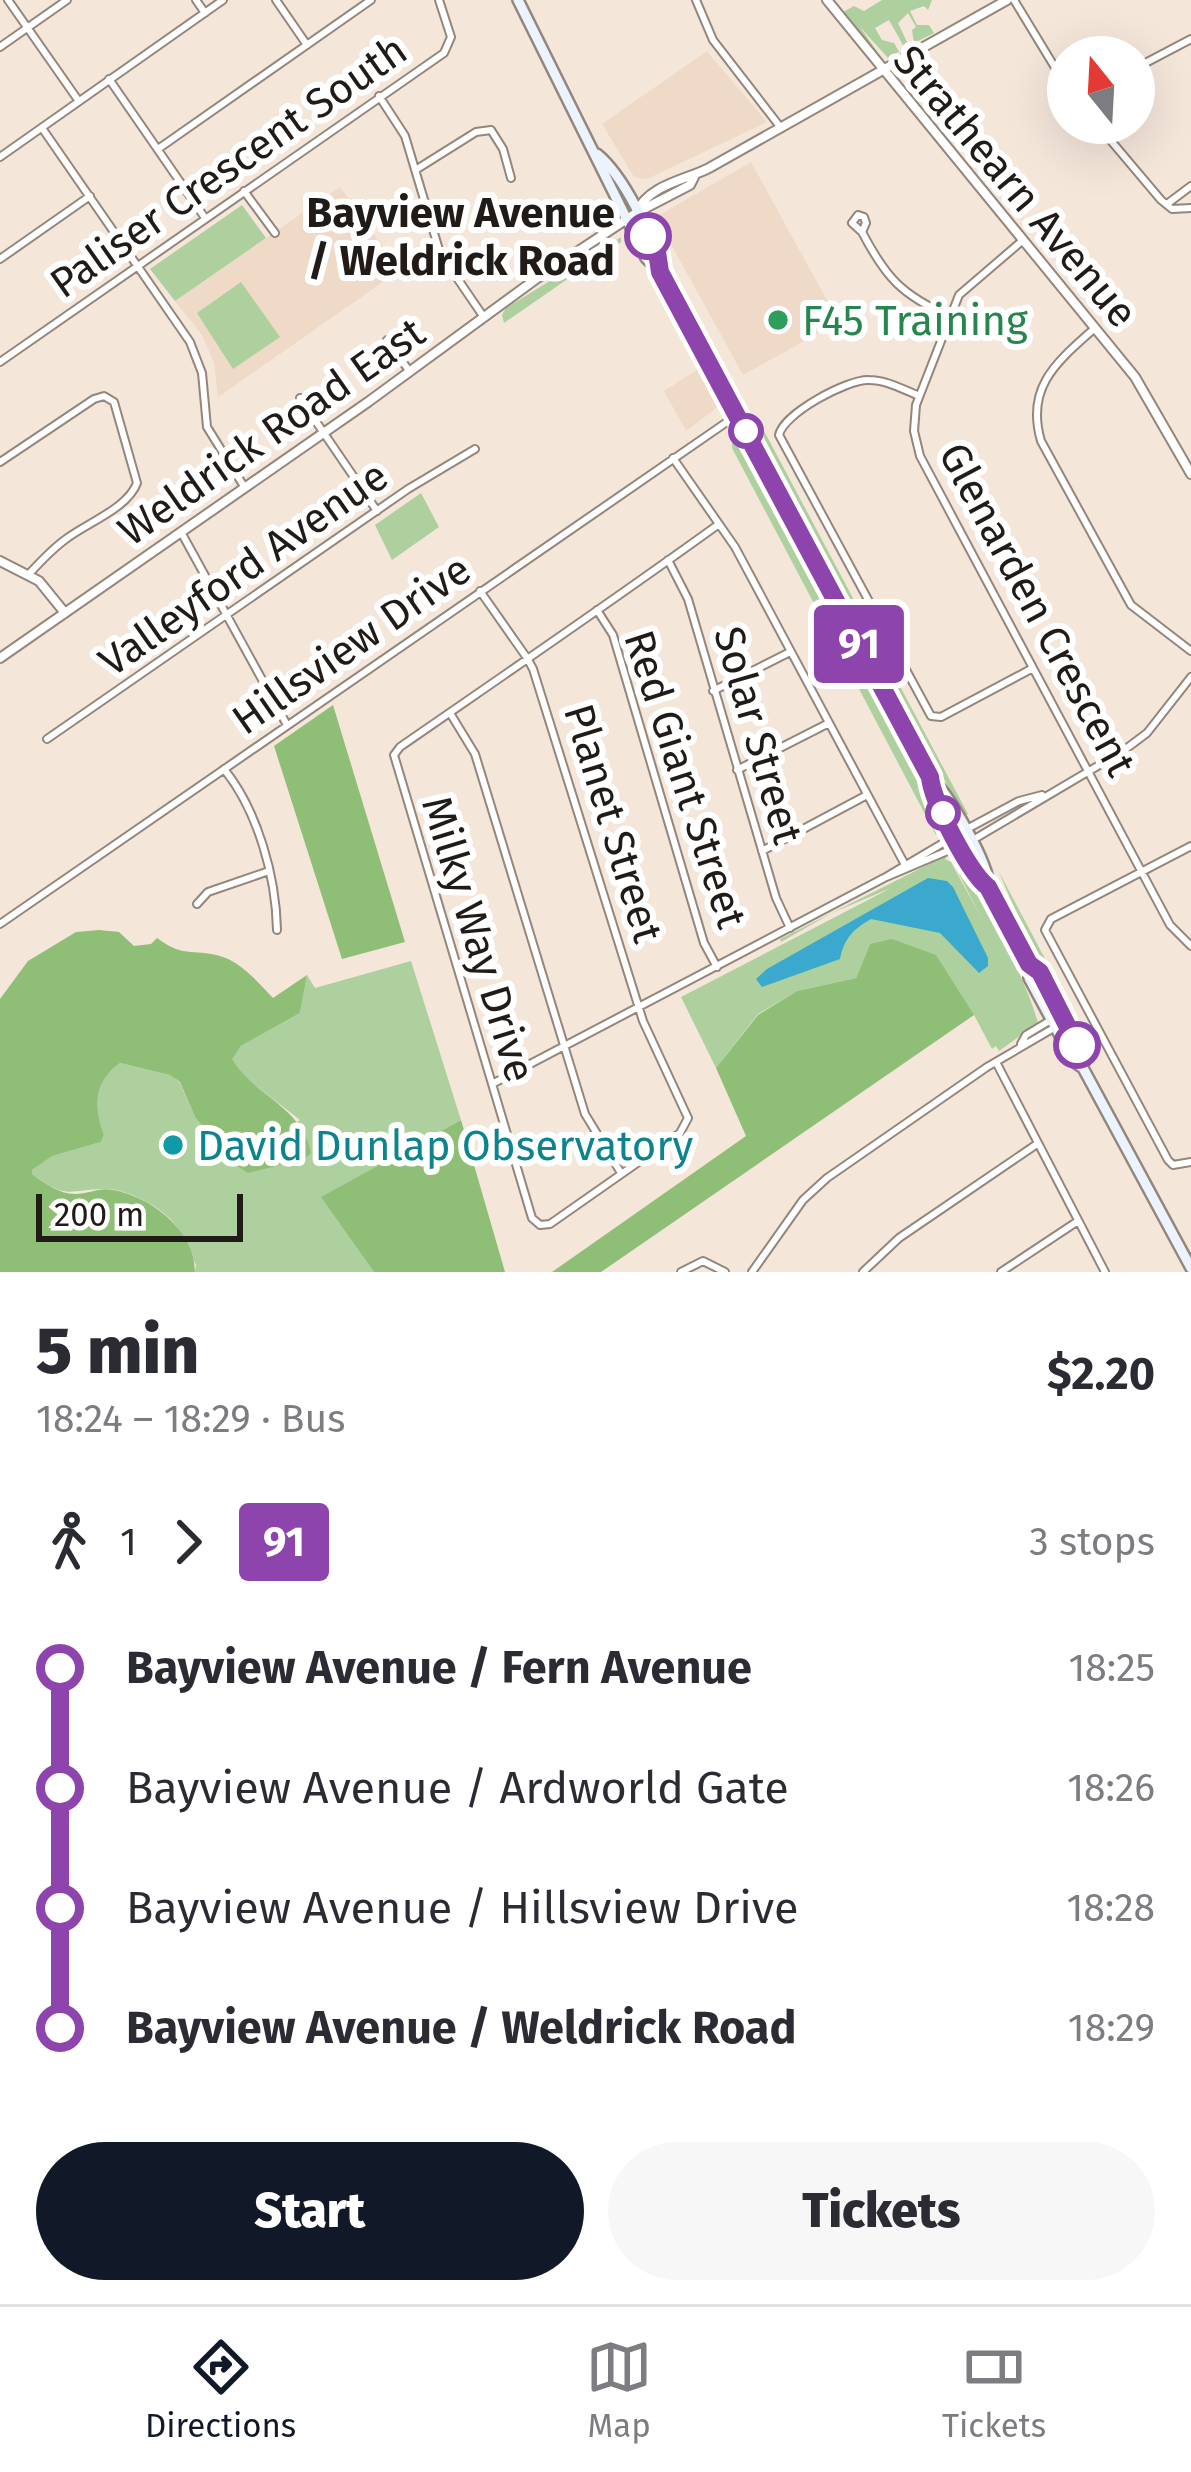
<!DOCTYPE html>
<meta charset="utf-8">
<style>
body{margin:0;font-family:"Fira Sans",sans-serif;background:#f7f7f7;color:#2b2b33;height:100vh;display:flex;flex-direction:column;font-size:45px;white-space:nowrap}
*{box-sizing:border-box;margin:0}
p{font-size:39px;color:#7c7c81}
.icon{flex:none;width:66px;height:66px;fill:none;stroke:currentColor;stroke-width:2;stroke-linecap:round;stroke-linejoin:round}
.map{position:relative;height:1272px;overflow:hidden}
.details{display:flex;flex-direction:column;background:#fff;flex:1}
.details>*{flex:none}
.badge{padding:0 24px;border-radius:9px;font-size:42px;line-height:78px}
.needle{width:78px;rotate:342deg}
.controls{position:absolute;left:1047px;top:36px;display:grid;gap:24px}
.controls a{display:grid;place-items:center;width:108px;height:108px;border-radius:50%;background:#fff;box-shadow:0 12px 48px #0002;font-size:60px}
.scale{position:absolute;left:36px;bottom:30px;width:207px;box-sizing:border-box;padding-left:12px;border:6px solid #201b17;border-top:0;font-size:33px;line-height:42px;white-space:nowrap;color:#201b17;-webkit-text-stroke:9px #fff;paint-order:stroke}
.map>.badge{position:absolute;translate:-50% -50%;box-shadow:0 0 0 6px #fff}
.legs{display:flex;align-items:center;gap:18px;height:132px;padding:0 36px;font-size:39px}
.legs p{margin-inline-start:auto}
.summary{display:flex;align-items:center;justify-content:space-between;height:204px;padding:0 36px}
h1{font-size:66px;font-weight:800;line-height:90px}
.button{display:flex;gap:24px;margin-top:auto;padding:24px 36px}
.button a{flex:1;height:138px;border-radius:72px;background:#111827;color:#fff;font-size:48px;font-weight:800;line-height:138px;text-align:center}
.button a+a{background:#f7f7f7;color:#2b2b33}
ul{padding:0 36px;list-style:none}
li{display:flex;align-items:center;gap:42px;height:120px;font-size:45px}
li i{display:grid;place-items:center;width:18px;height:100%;margin:0 15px;background:currentColor}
li i::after{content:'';width:30px;height:30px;margin:-15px;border:9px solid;border-radius:50%;background:#fff}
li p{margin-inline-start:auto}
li:first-child i{background:linear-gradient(#0000 50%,currentColor 0)}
li:last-child i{background:linear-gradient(currentColor 50%,#0000 0)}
.menu{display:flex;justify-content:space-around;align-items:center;height:168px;border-top:3px solid #e1e1e2;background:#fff;font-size:33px;color:#7c7c81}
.menu a{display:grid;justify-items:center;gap:6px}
.menu .current{color:#111827}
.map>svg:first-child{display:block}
.built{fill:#efdac8}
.green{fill:#aed09e}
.forest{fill:#8fbe77}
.water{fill:#3aa9cd}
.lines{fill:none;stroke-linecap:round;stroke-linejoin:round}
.minor-casing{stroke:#93867b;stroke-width:10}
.tertiary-casing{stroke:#93867b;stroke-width:12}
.secondary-casing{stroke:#93867b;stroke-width:14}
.minor{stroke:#fff;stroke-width:6}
.tertiary{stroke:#fff;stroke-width:8}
.secondary{stroke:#ebf4fe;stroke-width:9}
.line-1-casing{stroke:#fff;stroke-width:27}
.line-1{stroke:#8e44ad;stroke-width:18}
.stop-1-dot{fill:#fff;stroke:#8e44ad;stroke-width:6}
.leisure-dot{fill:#2e9e5b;stroke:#fff;stroke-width:4.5}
.culture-dot{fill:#0f9aa8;stroke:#fff;stroke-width:4.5}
.labels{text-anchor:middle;stroke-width:12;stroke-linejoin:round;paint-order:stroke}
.street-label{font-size:42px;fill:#201b17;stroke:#fff}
.stop-label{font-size:42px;font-weight:bold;fill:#201b17;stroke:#fff;text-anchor:end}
.leisure-label{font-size:42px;fill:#27864d;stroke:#fff;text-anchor:start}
.culture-label{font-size:42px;fill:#0d838f;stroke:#fff;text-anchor:start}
</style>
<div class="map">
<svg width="1191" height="1272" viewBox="0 0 1191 1272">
<rect width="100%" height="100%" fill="#f5e6da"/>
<path class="built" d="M707 51 767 122 647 179 634 177 602 124Z
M751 162 839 322 743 375 656 217Z
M340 187 400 270 218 397 214 363 202 335 175 301Z
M698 369 718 407 686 431 664 391Z"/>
<path class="green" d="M882 0H932L928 10 924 6 910 11 917 25H929L934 33 914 43 912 30 916 27 908 13 898 23 907 42 903 45 889 20 875 28 882 40 894 43 899 52 888 58 860 27 881 57 843 12 854 6 864 11Z
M242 205 266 238 175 301 150 269Z
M621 237V242L504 323 502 315 506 308Z
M241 282 280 337 233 369 197 313Z
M763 429 968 814 964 816 757 432Z
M732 434 933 809 942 827 936 835 732 448Z
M421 493 439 527 392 560 375 525Z
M949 854 945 859 951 862 982 919 950 857 961 861C989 913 1025 976 1038 1023L999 1051 996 1046 992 1049 974 1015 870 944 856 978 797 991 758 1014 716 1068 681 997 891 888 832 913 781 942 780 939Z
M998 870 1086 1036 1081 1039 1027 937Z
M411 961 461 1120 322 1197 374 1272H195L196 1265C189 1252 183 1233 173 1222 160 1206 125 1188 104 1189 65 1190 69 1200 32 1174V1170L51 1156 101 1142 104 1135C94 1106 93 1083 120 1063L171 1075 180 1083 195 1117 234 1164 300 1120 242 1075 231 1059 241 1046 300 1013 307 975 315 988Z"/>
<path class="forest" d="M333 705 405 942 342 959 274 746Z
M99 930 119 932 134 946 151 944 157 938C181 955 184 950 211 954 237 957 256 980 273 998L307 975 300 1013 241 1046 232 1059C254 1096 302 1106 311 1153L304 1159 248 1173 234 1164 195 1117 180 1082 170 1075 120 1063C93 1083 94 1106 104 1135L101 1142 52 1156 32 1170V1174C45 1183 59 1194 75 1194 88 1194 100 1187 113 1190 152 1197 195 1231 195 1272H0V999L28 961 76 932Z
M892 939 936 955 974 1015 601 1272H552L746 1136 716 1068 758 1015 797 991 856 978 870 944Z
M461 1120 505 1272H374L321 1197Z"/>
<path class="water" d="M928 878 947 881 953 887 988 958V966L979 973 940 933 871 919C853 929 844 939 840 959L762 987 756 979 767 969Z"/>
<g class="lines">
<defs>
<path id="minor" d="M8 0 78 100
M196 0 205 13
M276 0 307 45
M696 0 713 40 781 128
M1014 0 1068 89
M0 47 67 0
M1134 69 1191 39
M109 79 205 218
M379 96 405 136 440 253 483 316
M1096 123 1161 200 1172 209 1191 208
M42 128 190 342 202 373 207 427 245 488
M158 149 371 0
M0 157 223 0
M417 169 476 132 491 130 503 149 511 178
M244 191 275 233
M1167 204 1191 186
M862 232 852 223 858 215 864 217 866 223 862 232C886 278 902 295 949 316
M1022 241 959 295 916 405 914 431 920 456 1170 925 1191 946
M0 259 90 196
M1095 328C1058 361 1025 386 1041 441L1131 605 1191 651
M387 340 410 372
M0 362 444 53 451 37 439 0
M917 395C902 389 886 380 869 380 847 379 783 414 779 435L931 716 941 717 1033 668
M300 398 377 511
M673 458 735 547 904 863
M0 462 94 399 104 396 114 402 137 483C128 508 87 523 66 539 52 549 41 561 29 574
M181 532 287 725
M668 560 688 599 776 898 790 928
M480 591 527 658 533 669 643 1021 688 1118 680 1133 550 1224 540 1225 532 1218 394 755 400 747C507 673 614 600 719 524
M597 610 613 635 704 943 717 967
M713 691 790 652
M450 713 475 754 585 1114 621 1173
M47 739 408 489 475 449
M224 769C258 811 276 877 277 930
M737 770 829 723
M1191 846 1051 919 1045 930 1168 1160 1173 1165 1191 1162
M762 851 867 795
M884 878 971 841 1123 751 1147 733 1191 677
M197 904 208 892 269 871
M0 924 737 415
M1021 1044 1026 1035 1061 1014
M996 1062 1105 1272
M492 1084 884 878 965 830 1019 801 1042 795
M681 1272 703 1261 725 1272
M752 1272 803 1200 827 1178 987 1067 1059 1025
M863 1272 899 1238 1037 1144
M1001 1272 1078 1221"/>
<path id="tertiary" d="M827 0 1135 377 1191 474
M637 212C648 185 686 180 709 168L1007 0
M0 561 39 581 65 613
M0 658 368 402 536 279 636 213 690 185 695 175"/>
<path id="secondary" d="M518 0 646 258 660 272 930 777C948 792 990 865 989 887
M597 154C623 175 655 238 660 272
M930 777 931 791 979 880 989 887 1029 964 1040 972 1084 1057 1083 1068
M1029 964V978L1074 1062 1083 1068 1191 1268"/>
</defs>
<use href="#minor" class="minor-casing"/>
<use href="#tertiary" class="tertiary-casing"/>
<use href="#secondary" class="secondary-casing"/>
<use href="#minor" class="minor"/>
<use href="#tertiary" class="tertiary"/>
<use href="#secondary" class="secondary"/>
</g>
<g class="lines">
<defs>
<path id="line-1" d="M648 236 657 252 660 272 930 777C932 801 969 873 988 887L1029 964 1040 972 1077 1045"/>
</defs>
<use href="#line-1" class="line-1-casing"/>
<use href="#line-1" class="line-1"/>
</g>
<g class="stop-1-dot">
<circle cx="648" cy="236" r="21"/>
<circle cx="746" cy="431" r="15"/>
<circle cx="943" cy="813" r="15"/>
<circle cx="1077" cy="1045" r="21"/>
</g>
<circle class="leisure-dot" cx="778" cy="320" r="12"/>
<circle class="culture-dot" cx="173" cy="1145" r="12"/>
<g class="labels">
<g class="street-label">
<text transform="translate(228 166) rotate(-35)" y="15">Paliser Crescent South</text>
<text transform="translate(1016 186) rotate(50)" y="15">Strathearn Avenue</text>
<text transform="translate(271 431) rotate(-35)" y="15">Weldrick Road East</text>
<text transform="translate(243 568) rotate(-35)" y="15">Valleyford Avenue</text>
<text transform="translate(1038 609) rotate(62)" y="15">Glenarden Crescent</text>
<text transform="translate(351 644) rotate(-35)" y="15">Hillsview Drive</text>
<text transform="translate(759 735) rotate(74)" y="15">Solar Street</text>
<text transform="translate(686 779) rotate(72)" y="15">Red Giant Street</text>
<text transform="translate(614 823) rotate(73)" y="15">Planet Street</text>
<text transform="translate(479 939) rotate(73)" y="15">Milky Way Drive</text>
</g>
<g class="stop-label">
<text x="615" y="227">Bayview Avenue<tspan x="615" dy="48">/ Weldrick Road</tspan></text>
</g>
<g class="leisure-label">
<text x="802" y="335">F45 Training</text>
</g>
<g class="culture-label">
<text x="197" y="1160">David Dunlap Observatory</text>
</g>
</g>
</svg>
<div class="controls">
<a><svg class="needle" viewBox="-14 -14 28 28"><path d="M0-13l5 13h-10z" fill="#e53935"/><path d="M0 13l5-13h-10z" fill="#7c7c81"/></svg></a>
</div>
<div class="scale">200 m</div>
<b class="badge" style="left:859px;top:644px;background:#8e44ad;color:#fff">91</b>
</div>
<section class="details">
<div class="summary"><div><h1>5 min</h1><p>18:24 – 18:29 · Bus</p></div><b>$2.20</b></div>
<div class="legs"><svg class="icon" aria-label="walk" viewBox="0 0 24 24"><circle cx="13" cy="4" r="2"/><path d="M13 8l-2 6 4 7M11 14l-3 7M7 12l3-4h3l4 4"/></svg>1<svg class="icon" aria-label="forward" viewBox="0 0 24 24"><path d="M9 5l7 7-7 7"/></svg><b class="badge" style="background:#8e44ad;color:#fff">91</b><p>3 stops</p></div>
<ul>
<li><i style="color:#8e44ad"></i><b>Bayview Avenue / Fern Avenue</b><p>18:25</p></li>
<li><i style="color:#8e44ad"></i><span>Bayview Avenue / Ardworld Gate</span><p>18:26</p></li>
<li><i style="color:#8e44ad"></i><span>Bayview Avenue / Hillsview Drive</span><p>18:28</p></li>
<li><i style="color:#8e44ad"></i><b>Bayview Avenue / Weldrick Road</b><p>18:29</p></li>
</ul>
<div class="button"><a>Start</a><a>Tickets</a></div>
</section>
<nav class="menu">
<a class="current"><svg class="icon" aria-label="directions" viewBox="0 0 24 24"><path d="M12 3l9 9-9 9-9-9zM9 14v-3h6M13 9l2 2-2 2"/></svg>Directions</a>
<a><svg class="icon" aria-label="map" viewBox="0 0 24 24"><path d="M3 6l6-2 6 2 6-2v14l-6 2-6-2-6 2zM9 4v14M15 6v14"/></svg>Map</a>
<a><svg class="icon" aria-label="tickets" viewBox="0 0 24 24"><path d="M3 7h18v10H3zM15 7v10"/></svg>Tickets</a>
</nav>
